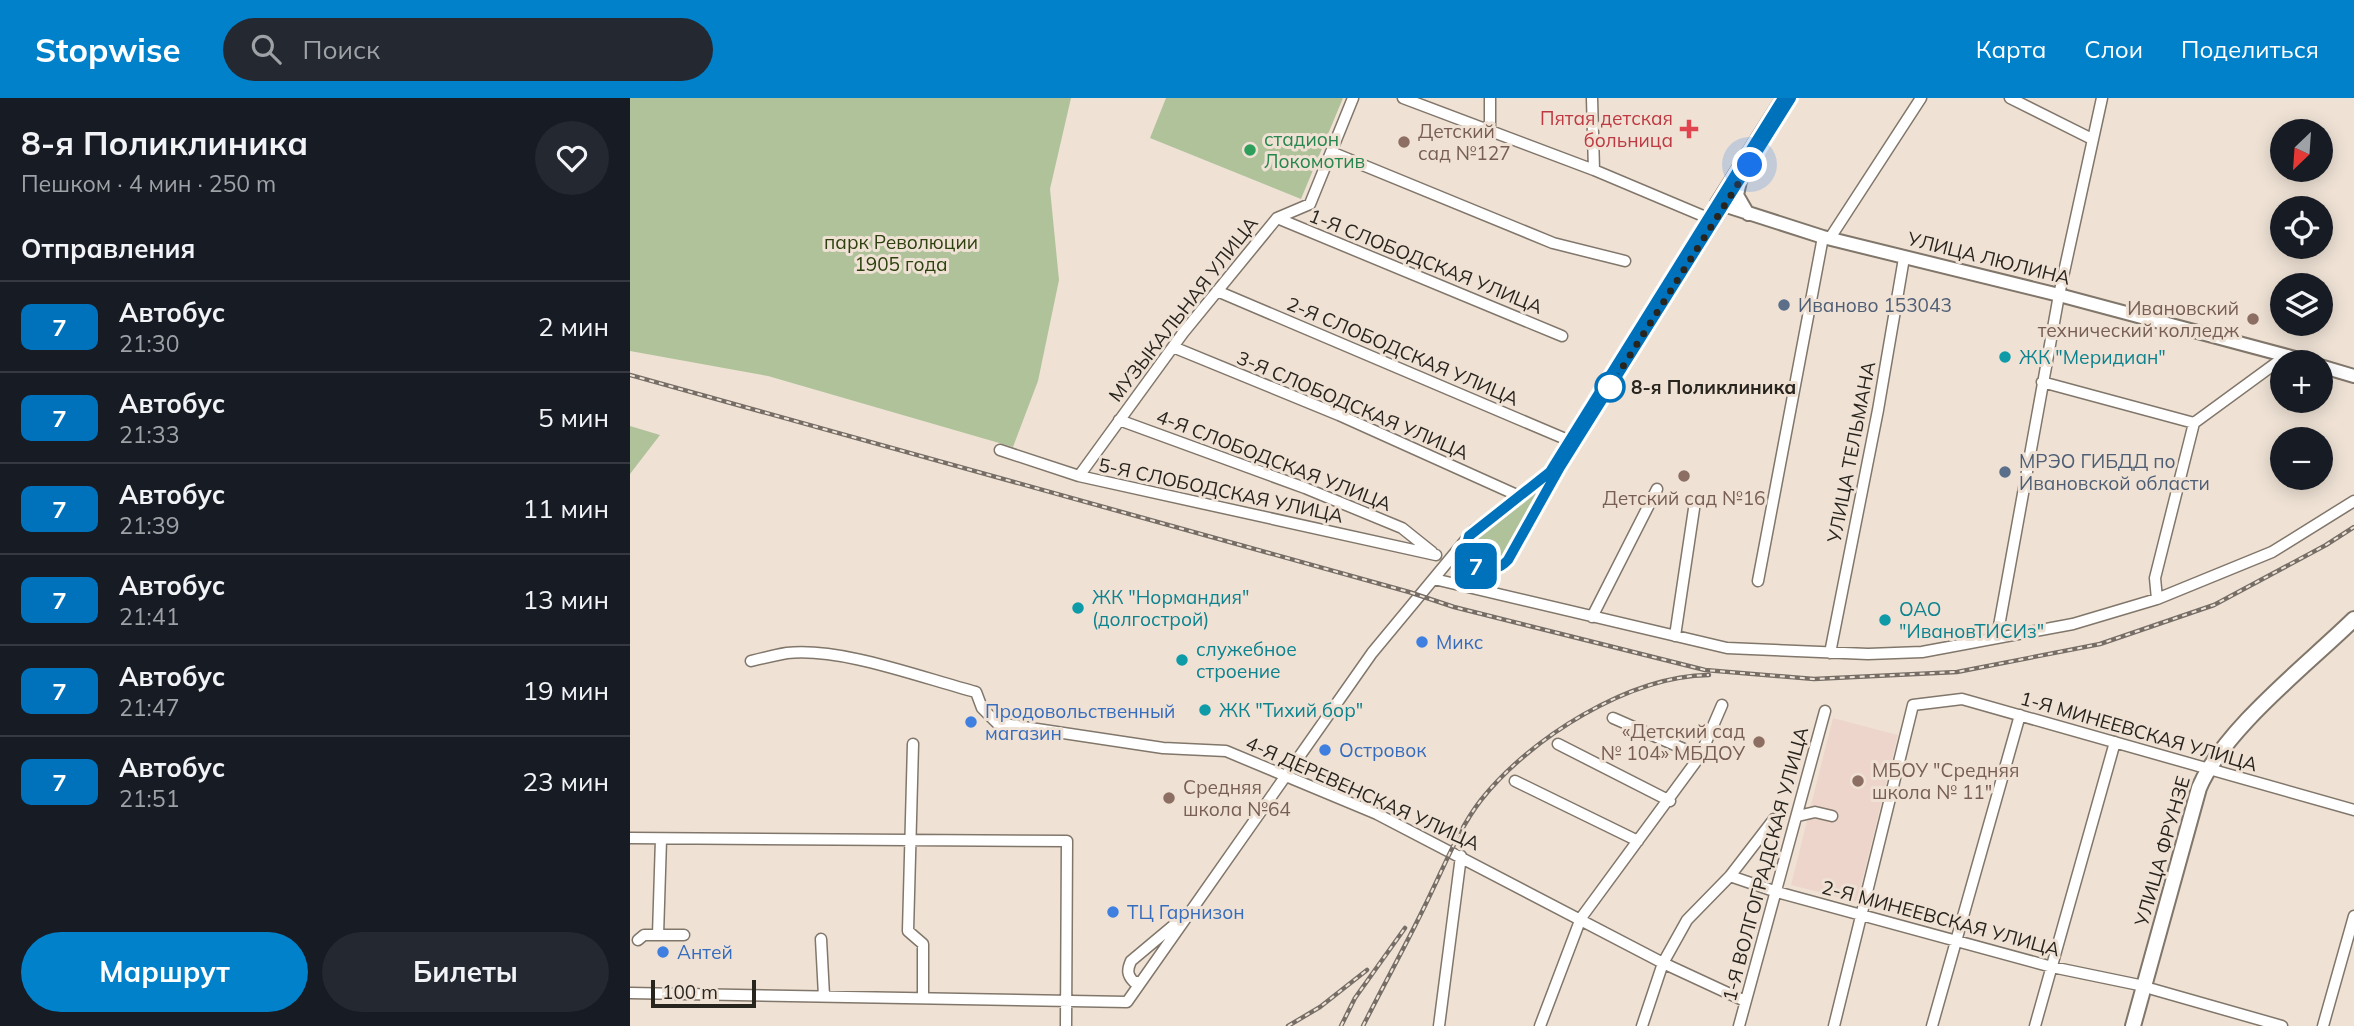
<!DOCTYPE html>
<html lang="ru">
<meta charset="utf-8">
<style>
body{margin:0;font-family:Mulish,sans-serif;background:#242831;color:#f1f3f6;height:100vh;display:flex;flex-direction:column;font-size:26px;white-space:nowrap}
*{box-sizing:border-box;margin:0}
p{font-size:23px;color:#9ea1a6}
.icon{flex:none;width:38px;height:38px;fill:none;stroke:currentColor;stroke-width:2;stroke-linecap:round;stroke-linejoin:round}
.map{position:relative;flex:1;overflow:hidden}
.side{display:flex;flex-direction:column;background:#171b24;width:630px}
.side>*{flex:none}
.badge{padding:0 14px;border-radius:10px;font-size:24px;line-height:46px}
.needle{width:46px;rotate:205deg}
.buttons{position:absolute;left:1640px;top:21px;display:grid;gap:14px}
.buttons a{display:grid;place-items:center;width:63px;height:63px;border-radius:50%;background:#171b24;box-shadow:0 4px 18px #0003;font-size:35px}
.scale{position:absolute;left:21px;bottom:18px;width:105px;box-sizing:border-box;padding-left:7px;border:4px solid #28241e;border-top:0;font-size:19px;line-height:24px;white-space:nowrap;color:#28241e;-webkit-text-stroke:5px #efe2d5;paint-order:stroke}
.you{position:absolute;width:35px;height:35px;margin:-18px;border:5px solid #fff;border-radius:50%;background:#1a73e8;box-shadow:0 0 0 10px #1a73e833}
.map>.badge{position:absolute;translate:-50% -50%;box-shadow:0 0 0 4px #fff}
h2{padding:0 21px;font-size:26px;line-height:63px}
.round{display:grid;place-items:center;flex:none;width:74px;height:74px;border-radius:37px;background:#242831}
.head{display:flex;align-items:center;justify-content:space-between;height:119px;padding:0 21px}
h1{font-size:33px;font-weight:700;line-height:52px}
.cta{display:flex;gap:14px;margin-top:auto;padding:14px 21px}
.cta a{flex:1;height:80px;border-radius:42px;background:#0181c9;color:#fff;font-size:28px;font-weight:700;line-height:80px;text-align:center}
.cta a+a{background:#242831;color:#f1f3f6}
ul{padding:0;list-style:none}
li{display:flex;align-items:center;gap:21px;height:91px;padding:0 21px;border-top:2px solid #363941}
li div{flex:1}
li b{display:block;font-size:26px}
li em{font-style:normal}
li .badge{min-width:77px;font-weight:700;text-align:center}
header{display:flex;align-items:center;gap:42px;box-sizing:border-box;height:98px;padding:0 35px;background:#0181c9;color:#fff}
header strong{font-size:33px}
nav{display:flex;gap:38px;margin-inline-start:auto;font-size:24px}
.search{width:490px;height:63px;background:#242831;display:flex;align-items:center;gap:18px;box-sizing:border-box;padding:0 24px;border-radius:38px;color:#9ea1a6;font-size:26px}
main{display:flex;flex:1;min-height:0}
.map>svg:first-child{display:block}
.education{fill:#edd5cb}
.green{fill:#afc29a}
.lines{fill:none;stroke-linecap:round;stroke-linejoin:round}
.minor-casing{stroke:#81766a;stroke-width:13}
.major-casing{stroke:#81766a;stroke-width:16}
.highway-casing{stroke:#81766a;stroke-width:18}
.minor{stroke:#fff;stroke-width:10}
.major{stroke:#fff;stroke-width:12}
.highway{stroke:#fff;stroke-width:14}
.rail-casing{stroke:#766e66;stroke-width:4.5}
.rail{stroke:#efe2d5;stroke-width:2;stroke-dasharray:5;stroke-linecap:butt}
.line-casing{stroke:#fff;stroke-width:16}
.line{stroke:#0072bc;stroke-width:10}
.walk{stroke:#28241e;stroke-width:7;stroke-dasharray:0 12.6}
.health-dot{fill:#e0444e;stroke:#efe2d5;stroke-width:2.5}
.education-dot{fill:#8d6e63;stroke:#efe2d5;stroke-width:2.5}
.leisure-dot{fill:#2e9e5b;stroke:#efe2d5;stroke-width:2.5}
.service-dot{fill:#5c6f8a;stroke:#efe2d5;stroke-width:2.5}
.culture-dot{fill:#0f9aa8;stroke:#efe2d5;stroke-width:2.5}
.stop-dot{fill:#fff;stroke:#0072bc;stroke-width:3.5}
.shop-dot{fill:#3f7fe0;stroke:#efe2d5;stroke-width:2.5}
.labels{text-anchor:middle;stroke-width:6;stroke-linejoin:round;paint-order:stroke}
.health-label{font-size:19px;fill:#be3a42;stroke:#efe2d5;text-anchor:end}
.education-label{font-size:19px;fill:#785e54;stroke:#efe2d5;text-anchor:start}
.leisure-label{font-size:19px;fill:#27864d;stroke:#efe2d5;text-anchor:start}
.park-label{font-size:19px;fill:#2d410e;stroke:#efe2d5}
.street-label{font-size:19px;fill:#28241e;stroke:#efe2d5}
.service-label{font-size:19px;fill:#4e5e75;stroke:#efe2d5;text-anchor:start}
.culture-label{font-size:19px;fill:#0d838f;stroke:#efe2d5;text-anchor:start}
.stop-label{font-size:19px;font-weight:bold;fill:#28241e;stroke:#efe2d5;text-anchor:start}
.shop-label{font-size:19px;fill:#366cbe;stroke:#efe2d5;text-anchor:start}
</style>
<header>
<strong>Stopwise</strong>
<div class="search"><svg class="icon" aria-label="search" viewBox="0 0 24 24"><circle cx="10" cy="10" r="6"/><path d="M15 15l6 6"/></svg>Поиск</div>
<nav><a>Карта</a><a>Слои</a><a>Поделиться</a></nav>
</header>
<main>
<section class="side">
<div class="head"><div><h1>8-я Поликлиника</h1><p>Пешком · 4 мин · 250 m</p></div><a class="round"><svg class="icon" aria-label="heart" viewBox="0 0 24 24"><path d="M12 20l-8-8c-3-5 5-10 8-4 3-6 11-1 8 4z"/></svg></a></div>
<h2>Отправления</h2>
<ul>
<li><span class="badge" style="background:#0072bc;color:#fff">7</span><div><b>Автобус</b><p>21:30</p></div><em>2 мин</em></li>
<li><span class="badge" style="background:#0072bc;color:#fff">7</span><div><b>Автобус</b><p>21:33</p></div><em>5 мин</em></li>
<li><span class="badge" style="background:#0072bc;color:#fff">7</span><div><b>Автобус</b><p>21:39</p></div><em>11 мин</em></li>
<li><span class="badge" style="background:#0072bc;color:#fff">7</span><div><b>Автобус</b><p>21:41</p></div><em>13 мин</em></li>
<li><span class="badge" style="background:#0072bc;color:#fff">7</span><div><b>Автобус</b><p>21:47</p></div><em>19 мин</em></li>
<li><span class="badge" style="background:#0072bc;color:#fff">7</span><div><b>Автобус</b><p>21:51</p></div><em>23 мин</em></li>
</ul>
<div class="cta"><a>Маршрут</a><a>Билеты</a></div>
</section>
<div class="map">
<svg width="1724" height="928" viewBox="0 0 1724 928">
<rect width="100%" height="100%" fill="#efe2d5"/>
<path class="education" d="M1203 620 1268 637 1227 804 1161 787Z"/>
<path class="green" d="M0 0H441L420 91 429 182 408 283 383 349 138 278 0 253Z
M536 0H713L671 101 520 40Z
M0 328 30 337 0 376Z
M905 392 909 395 876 457 868 464H852L843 450 845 440Z"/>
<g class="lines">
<defs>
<path id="minor" d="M773 0 964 72 1078 120
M860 0V34
M962 0 964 72
M1380 0 1462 41
M701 54 923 145 995 163
M647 120 932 238
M1200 140 1291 0
M587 193 945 345
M543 249 709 317 889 398
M1412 284 1564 325
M968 297 1024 205
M489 322 675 390 772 430 802 454
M370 352 449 378 806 457
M449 378 553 235 647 120 680 106 723 0
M838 440C831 463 852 478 873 468L928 373
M804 481 1097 550 1238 556 1292 554 1443 526 1527 501 1642 454 1724 403
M1128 483 1193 139
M1527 501 1525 480 1564 325 1657 257
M962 519 1027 391
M1045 538 1065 404
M1367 539 1429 197 1472 0
M1200 555 1248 312 1274 160
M121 563C133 560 145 557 157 555 212 549 292 580 346 594L352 610 367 625 533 650 596 653 747 716 1033 865 1115 903
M983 620 1070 658
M283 646 278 833 293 846V899
M928 646 1040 703
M885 683 1008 743
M1168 718 1185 714 1202 718
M0 740 437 743 436 928
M1100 778 1147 794 1422 869 1514 888
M28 837 31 741
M191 841 194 898
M8 842 14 837H54
M511 884H504C497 877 497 872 501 863L550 822
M1522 891 1652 928
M0 895 497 904 742 555 844 432 930 370 1095 108
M809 928 831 758
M910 928 951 820 1070 658 1092 607
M1012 928 1033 865 1057 822 1100 778 1144 721
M1109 928 1195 613
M1204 928 1283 607 1332 601 1724 712
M1302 928 1390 617
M1405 928 1485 644
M1693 928 1724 818"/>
<path id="major" d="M1153 0 1087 105 1193 139 1429 197 1680 264
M1110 83 1107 97 1118 116
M1690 268 1724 278"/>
<path id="highway" d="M1503 928 1569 690C1594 631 1677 567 1724 521"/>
</defs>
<use href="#minor" class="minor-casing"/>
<use href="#major" class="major-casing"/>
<use href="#highway" class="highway-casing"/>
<use href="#minor" class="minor"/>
<use href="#major" class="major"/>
<use href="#highway" class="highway"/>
<defs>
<path id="rail" d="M0 277 779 494 824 509 1075 572 1184 581 1327 574 1470 546 1584 507 1696 447 1724 429
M658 928 690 909 737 872
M711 928 725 900 775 830
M733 928C755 884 780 840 801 795 816 764 830 729 851 702 900 640 999 578 1079 577"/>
</defs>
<use href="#rail" class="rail-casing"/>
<use href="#rail" class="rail"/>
</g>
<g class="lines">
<defs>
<path id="line" d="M1153 0 920 374 839 438C830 465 859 483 878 462L930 369 1161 0"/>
</defs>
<use href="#line" class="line-casing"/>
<use href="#line" class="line"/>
<path class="walk" d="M980 289 1120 67"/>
</g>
<path class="health-dot" d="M1055.5 20.5h7v7h7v7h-7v7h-7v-7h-7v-7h7z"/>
<g class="education-dot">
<circle cx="774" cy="44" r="7"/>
<circle cx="1623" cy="221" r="7"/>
<circle cx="1054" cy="378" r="7"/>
<circle cx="1129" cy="644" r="7"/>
<circle cx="1228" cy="683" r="7"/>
<circle cx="539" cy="700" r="7"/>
</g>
<circle class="leisure-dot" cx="620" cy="52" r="7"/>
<g class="service-dot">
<circle cx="1154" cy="207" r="7"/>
<circle cx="1375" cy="374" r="7"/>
</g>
<g class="culture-dot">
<circle cx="1375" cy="259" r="7"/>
<circle cx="448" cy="510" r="7"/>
<circle cx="1255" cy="522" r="7"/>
<circle cx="552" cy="562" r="7"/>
<circle cx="575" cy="612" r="7"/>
</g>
<circle class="stop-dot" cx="980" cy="289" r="14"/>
<g class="shop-dot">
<circle cx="792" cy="544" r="7"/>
<circle cx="341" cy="624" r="7"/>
<circle cx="695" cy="652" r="7"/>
<circle cx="483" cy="814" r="7"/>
<circle cx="33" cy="854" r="7"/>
</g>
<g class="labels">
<g class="health-label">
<text x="1043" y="27">Пятая детская<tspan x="1043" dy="22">больница</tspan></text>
</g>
<g class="education-label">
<text x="788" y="40">Детский<tspan x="788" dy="22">сад №127</tspan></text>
<text x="1609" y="217" text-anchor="end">Ивановский<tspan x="1609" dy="22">технический колледж</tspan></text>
<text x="1054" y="407" text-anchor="middle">Детский сад №16</text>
<text x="1115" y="640" text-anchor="end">«Детский сад<tspan x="1115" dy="22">№ 104» МБДОУ</tspan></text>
<text x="1242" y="679">МБОУ "Средняя<tspan x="1242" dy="22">школа № 11"</tspan></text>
<text x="553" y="696">Средняя<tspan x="553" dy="22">школа №64</tspan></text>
</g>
<g class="leisure-label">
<text x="634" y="48">стадион<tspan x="634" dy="22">Локомотив</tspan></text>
</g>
<g class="park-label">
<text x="271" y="151">парк Революции<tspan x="271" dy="22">1905 года</tspan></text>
</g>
<g class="street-label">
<text transform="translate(1359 160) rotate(14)" y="7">УЛИЦА ЛЮЛИНА</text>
<text transform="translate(796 163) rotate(22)" y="7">1-Я СЛОБОДСКАЯ УЛИЦА</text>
<text transform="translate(553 211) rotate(-52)" y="7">МУЗЫКАЛЬНАЯ УЛИЦА</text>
<text transform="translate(773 253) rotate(23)" y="7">2-Я СЛОБОДСКАЯ УЛИЦА</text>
<text transform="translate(723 307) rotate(23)" y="7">3-Я СЛОБОДСКАЯ УЛИЦА</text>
<text transform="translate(1221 354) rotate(-79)" y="7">УЛИЦА ТЕЛЬМАНА</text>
<text transform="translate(644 362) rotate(21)" y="7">4-Я СЛОБОДСКАЯ УЛИЦА</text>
<text transform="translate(591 392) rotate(12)" y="7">5-Я СЛОБОДСКАЯ УЛИЦА</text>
<text transform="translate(1509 633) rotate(16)" y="7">1-Я МИНЕЕВСКАЯ УЛИЦА</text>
<text transform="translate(733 695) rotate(24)" y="7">4-Я ДЕРЕВЕНСКАЯ УЛИЦА</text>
<text transform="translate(1532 753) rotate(-74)" y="7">УЛИЦА ФРУНЗЕ</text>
<text transform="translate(1135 766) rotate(-75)" y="7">1-Я ВОЛГОГРАДСКАЯ УЛИЦА</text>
<text transform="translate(1311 820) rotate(15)" y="7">2-Я МИНЕЕВСКАЯ УЛИЦА</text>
</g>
<g class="service-label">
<text x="1168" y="214">Иваново 153043</text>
<text x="1389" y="370">МРЭО ГИБДД по<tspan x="1389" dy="22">Ивановской области</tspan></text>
</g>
<g class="culture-label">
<text x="1389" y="266">ЖК "Меридиан"</text>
<text x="462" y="506">ЖК "Нормандия"<tspan x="462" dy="22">(долгострой)</tspan></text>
<text x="1269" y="518">ОАО<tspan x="1269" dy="22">"ИвановТИСИз"</tspan></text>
<text x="566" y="558">служебное<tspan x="566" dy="22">строение</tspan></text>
<text x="589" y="619">ЖК "Тихий бор"</text>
</g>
<g class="stop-label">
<text x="1001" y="296">8-я Поликлиника</text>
</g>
<g class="shop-label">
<text x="806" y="551">Микс</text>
<text x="355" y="620">Продовольственный<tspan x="355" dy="22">магазин</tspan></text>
<text x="709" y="659">Островок</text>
<text x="497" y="821">ТЦ Гарнизон</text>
<text x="47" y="861">Антей</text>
</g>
</g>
</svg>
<div class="buttons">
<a><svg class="needle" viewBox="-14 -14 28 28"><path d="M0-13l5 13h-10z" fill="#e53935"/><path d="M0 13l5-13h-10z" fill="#9ea1a6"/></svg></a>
<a><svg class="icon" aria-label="locate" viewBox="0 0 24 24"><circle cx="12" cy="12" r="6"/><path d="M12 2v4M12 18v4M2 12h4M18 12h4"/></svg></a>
<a><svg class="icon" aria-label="layers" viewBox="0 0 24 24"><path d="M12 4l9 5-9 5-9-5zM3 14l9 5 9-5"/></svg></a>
<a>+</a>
<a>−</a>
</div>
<div class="scale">100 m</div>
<div class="you" style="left:1120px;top:67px"></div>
<b class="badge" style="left:846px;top:468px;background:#0072bc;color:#fff">7</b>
</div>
</main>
